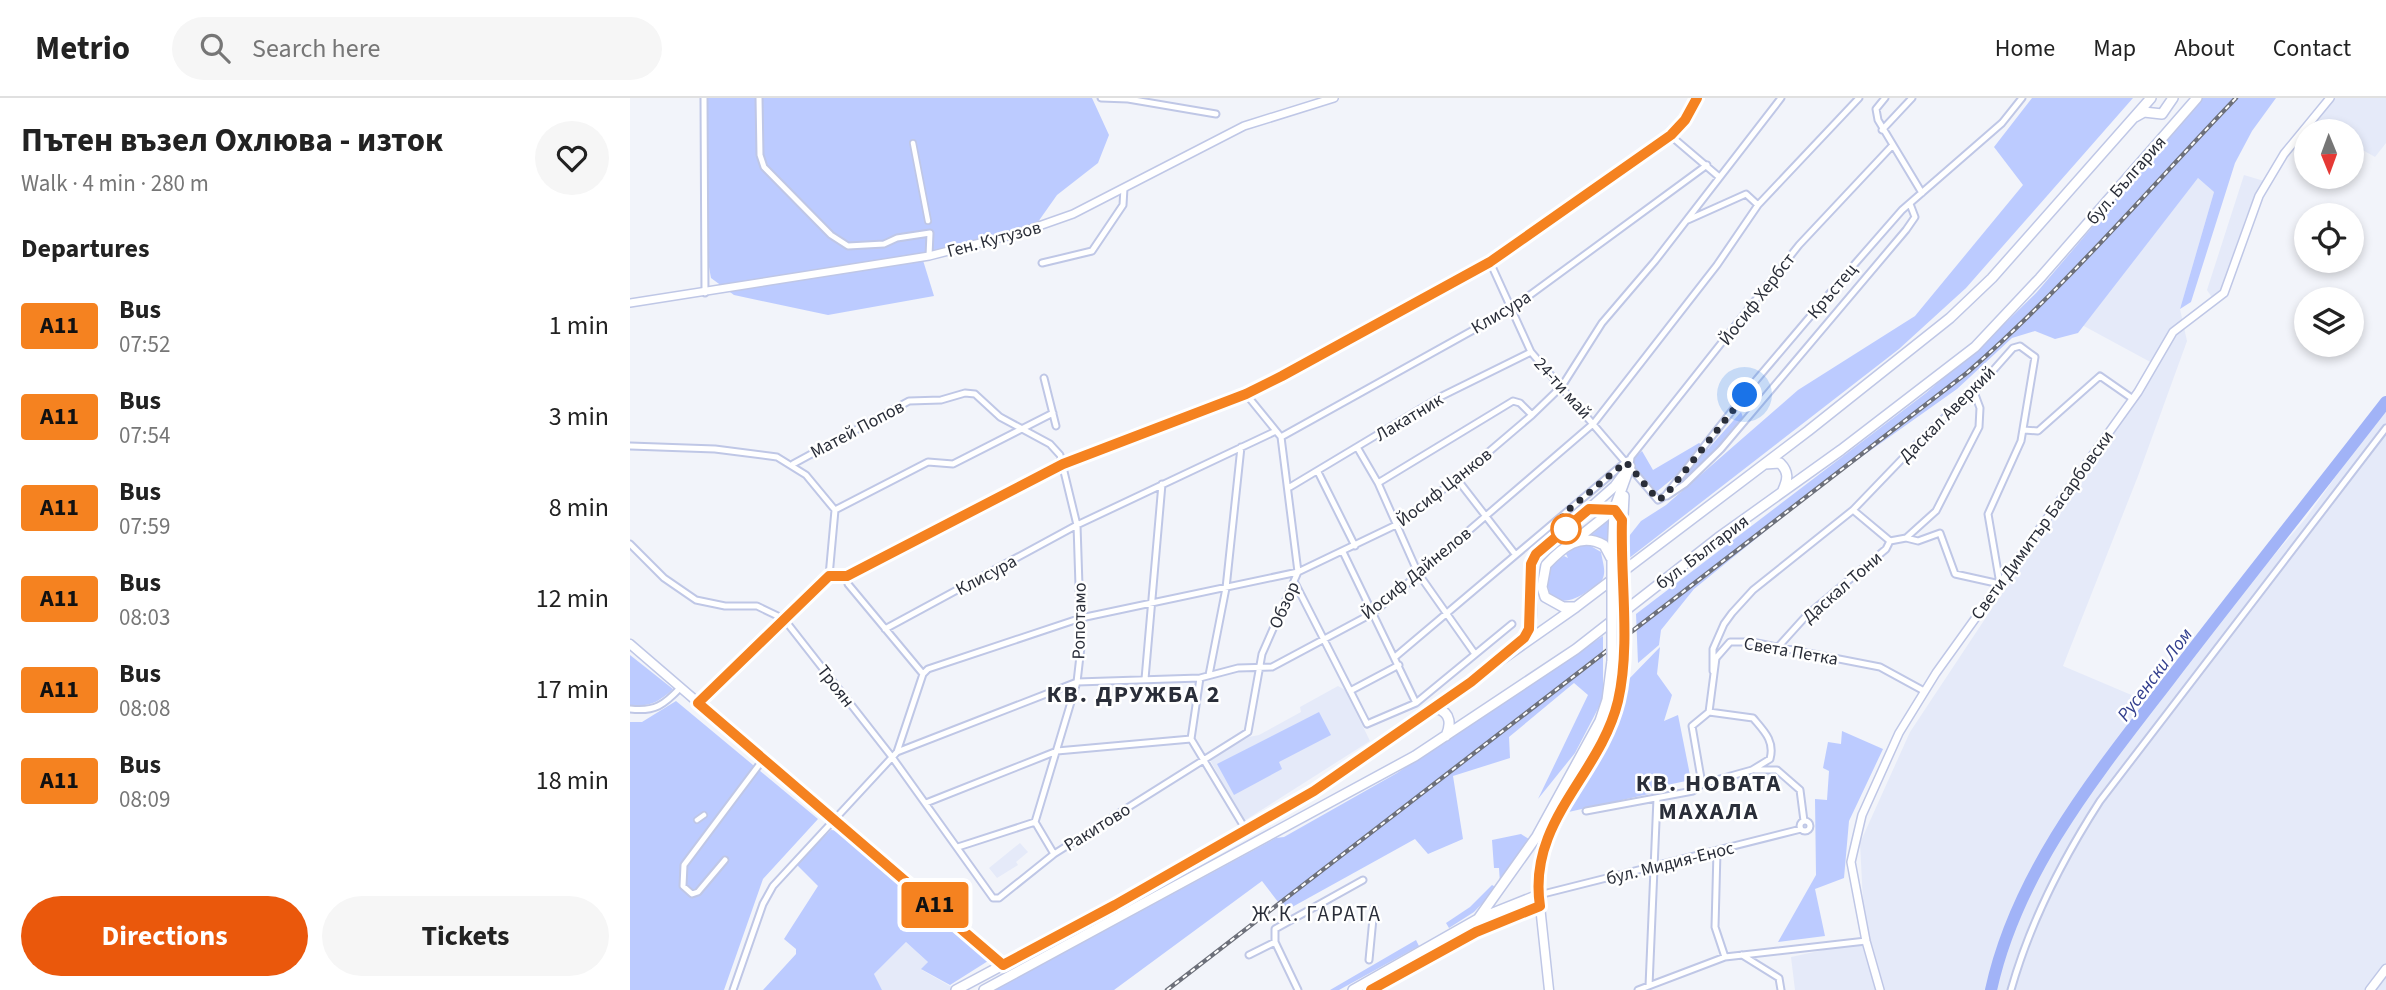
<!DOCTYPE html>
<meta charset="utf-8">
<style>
body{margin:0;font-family:"Source Sans 3",sans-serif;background:#f6f6f6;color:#222;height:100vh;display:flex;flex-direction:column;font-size:26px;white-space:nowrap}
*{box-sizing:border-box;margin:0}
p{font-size:23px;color:#767676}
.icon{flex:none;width:38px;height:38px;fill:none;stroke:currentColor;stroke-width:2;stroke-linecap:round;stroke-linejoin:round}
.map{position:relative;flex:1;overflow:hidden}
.panel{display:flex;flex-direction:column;background:#fff;width:630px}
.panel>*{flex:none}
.badge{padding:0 14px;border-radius:5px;font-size:24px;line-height:46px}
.needle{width:46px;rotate:179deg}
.buttons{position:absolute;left:1664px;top:21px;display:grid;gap:14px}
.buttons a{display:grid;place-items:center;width:70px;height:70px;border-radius:50%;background:#fff;box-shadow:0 4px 10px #0003;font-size:35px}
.you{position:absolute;width:35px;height:35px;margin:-18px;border:5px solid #fff;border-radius:50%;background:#1a73e8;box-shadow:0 0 0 10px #1a73e833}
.map>.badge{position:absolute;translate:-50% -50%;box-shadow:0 0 0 4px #fff}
h2{padding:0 21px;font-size:26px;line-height:63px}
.round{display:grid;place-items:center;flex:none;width:74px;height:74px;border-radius:37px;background:#f6f6f6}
.overview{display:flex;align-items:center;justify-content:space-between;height:119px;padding:0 21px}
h1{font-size:33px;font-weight:700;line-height:52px}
.action{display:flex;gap:14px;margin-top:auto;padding:14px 21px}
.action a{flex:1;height:80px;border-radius:42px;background:#ea580c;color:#fff;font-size:28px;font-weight:700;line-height:80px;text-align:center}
.action a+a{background:#f6f6f6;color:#222}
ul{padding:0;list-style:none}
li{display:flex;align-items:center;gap:21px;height:91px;padding:0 21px}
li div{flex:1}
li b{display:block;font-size:26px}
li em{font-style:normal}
li .badge{min-width:77px;font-weight:700;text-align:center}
header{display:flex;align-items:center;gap:42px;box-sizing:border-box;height:98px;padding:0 35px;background:#fff;border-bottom:2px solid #e0e0e0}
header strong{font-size:33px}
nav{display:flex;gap:38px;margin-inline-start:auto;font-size:24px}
.search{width:490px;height:63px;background:#f6f6f6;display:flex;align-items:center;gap:18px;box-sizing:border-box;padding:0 24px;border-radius:38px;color:#767676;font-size:26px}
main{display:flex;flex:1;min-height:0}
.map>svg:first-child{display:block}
.built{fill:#e5eaf9}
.green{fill:#bccbff}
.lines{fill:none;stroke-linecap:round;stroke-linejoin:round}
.river{stroke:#a1b3f7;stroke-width:12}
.pedestrian-casing{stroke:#bfc7e6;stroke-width:8}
.minor-casing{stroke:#bfc7e6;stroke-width:9}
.tertiary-casing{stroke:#bfc7e6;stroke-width:10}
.secondary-casing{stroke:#bfc7e6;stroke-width:11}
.primary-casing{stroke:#bfc7e6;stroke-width:12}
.trunk-casing{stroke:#bfc7e6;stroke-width:12}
.pedestrian{stroke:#fff;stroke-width:4.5}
.minor{stroke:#fff;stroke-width:5}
.tertiary{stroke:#fff;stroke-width:7}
.secondary{stroke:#fff;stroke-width:8}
.primary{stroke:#fff;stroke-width:9}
.trunk{stroke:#fff;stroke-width:9}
.rail-casing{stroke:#6d707a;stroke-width:4.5}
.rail{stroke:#fff;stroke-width:2;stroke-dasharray:5;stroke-linecap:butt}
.primary-bridge-casing{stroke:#bfc7e6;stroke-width:12;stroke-linecap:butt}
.primary-bridge{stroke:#fff;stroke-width:9}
.line-casing{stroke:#fff;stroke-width:16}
.line{stroke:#f58220;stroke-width:10}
.walk{stroke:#2a2e39;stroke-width:7;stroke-dasharray:0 12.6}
.stop-dot{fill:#fff;stroke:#f58220;stroke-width:3.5}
.labels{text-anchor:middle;stroke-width:5;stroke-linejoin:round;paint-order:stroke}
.street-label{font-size:18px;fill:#2a2e39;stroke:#fff}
.water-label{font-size:19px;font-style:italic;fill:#333f8e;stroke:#fff}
.quarter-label{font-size:21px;letter-spacing:2px;fill:#2a2e39;stroke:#fff}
.district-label{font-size:24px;font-weight:bold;letter-spacing:2px;fill:#2a2e39;stroke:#fff}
</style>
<header>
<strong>Metrio</strong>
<div class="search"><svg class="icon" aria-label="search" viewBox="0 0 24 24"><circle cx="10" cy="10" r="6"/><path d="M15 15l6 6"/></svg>Search here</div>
<nav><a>Home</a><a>Map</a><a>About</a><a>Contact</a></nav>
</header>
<main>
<section class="panel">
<div class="overview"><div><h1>Пътен възел Охлюва - изток</h1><p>Walk · 4 min · 280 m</p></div><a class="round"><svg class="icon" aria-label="heart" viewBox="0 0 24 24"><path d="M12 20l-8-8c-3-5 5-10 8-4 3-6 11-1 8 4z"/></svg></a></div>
<h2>Departures</h2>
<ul>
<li><span class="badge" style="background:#f58220;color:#111">А11</span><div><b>Bus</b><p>07:52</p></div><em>1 min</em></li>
<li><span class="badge" style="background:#f58220;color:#111">А11</span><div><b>Bus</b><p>07:54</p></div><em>3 min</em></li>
<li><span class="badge" style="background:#f58220;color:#111">А11</span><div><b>Bus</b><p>07:59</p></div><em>8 min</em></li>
<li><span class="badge" style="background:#f58220;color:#111">А11</span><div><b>Bus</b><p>08:03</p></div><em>12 min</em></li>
<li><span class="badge" style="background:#f58220;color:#111">А11</span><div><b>Bus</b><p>08:08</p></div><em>17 min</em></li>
<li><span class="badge" style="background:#f58220;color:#111">А11</span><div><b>Bus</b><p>08:09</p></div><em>18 min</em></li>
</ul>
<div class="action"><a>Directions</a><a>Tickets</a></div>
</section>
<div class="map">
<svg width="1756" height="892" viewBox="0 0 1756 892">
<rect width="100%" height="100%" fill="#f2f4fa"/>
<path class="built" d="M1705 0H1756V45L1745 59 1722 46V33H1702L1687 24Z
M1614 77 1634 83 1616 119 1591 192 1585 199 1581 198 1577 192Z
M1568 80 1584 94 1550 211 1557 243 1508 378 1433 568 1518 604 1676 420 1756 308V892H1165L1161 859 1235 843 1230 745 1280 634 1524 266 1452 227Z
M708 588 715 592 740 643 614 723 580 662 619 639 629 637 671 614 670 609Z
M390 745 398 754 386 764 388 767 367 780 359 770Z
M276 844 298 864 292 872 327 892H252L244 876Z"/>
<path class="green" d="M74 0H462L479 37 468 65 427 97 403 131 292 159 304 198 198 217 104 197 81 180 73 136Z
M1402 0H1503L1336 190 1269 251 998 461 996 442 1011 423 1036 407 1168 292 1285 218 1393 87 1364 49Z
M1572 0H1646L1622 33 1605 65 1561 204 1550 211 1584 94 1568 80 1448 235 1425 241 1405 233 1382 240 1327 291 1196 384 1064 491 1031 532 1029 547 1008 565 1006 516 1296 295 1364 236 1407 194Z
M1111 314 1114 322 1086 355 1042 394 1074 355 1025 395 1002 367 1003 361 1012 353 1023 372 1069 345 1078 351Z
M979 422 978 448 971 440 960 438Z
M959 447 971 454C972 462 977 474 972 482 970 486 963 489 959 492 933 512 910 504 920 469L934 458 938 460 936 456 947 448Z
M973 538V601L945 655 908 701 958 597 944 585 879 639 880 660 823 678 833 741 798 756 785 741 655 813 632 783 484 892H365L646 740 654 739 767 675Z
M1030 549 1027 576 1042 597 1034 623 1048 617 1061 682 1032 688 1028 694 934 715 989 615 997 583Z
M0 557 43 591C29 604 20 609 0 607Z
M46 603 188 721 133 781 94 892H0V624H12Z
M689 614 701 637 649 664 652 671 604 697 587 666Z
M1212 633 1253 651 1219 723 1214 780 1185 791 1195 838 1148 844 1186 777 1185 701 1197 702 1199 673 1193 670 1198 644 1211 646Z
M201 732 210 733 358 863 320 887 291 871 298 864 276 844 244 876 252 892H133L166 856V851L154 841 188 788 166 766Z
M891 736 899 741 870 785 869 770H864L862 742Z
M862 787 867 790 844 814 819 830 816 825 840 809Z
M786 842 789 848 709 892H700Z"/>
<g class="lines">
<path class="river" d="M1361 892C1387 773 1467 676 1540 581 1611 488 1684 397 1756 304"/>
<defs>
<path id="pedestrian" d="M283 45 298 123
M67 722 74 717"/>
<path id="minor" d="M74 0 75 195
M129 0 130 57 134 69 201 137 218 148 254 146 267 140 300 135 299 158
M471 0 498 1 586 16
M1255 0 1246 11 1248 22 1292 95
M1252 32 1282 0
M1041 38 1088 78
M1058 122 1116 96 1128 107
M860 164 901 254 1028 402 1035 398 1127 281 1223 168 1272 112 1372 25 1392 0
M412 165 462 153 493 107 494 90
M414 280 426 328
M1394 332 1408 333 1470 278 1503 301
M651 339 881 211 1077 67
M0 348 85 351 147 359 176 377 205 412 199 478
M727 349 748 385 788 475 845 556
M163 366 279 303 311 302 335 295 345 296 370 319 420 346 430 357 447 427 451 549 447 584 405 724 424 756
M1000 368 1001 359 1169 147 1261 49
M688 374 725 448
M827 381 885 456
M748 385 883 303 890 305 902 317
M660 389 810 299 901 254
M1037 398 1055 386 1091 351 1276 132 1285 119 1280 106
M205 412 298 364 323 366 423 315
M1223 412 1260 443
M0 446 34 480 66 502 95 508H127L154 521 262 659 363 800H369L424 756 618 634 632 556 668 474 651 339 616 296
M713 454 786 605
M217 478 218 486 293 576
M665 485 737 626 786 605 882 526
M255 531 447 427 646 333
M1148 549 1176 518 1256 451 1260 443 1276 440 1306 413 1349 329 1350 310 1344 294
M765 559 998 362
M1083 573V551L1094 526 1102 515 1123 492 1223 412 1299 333 1344 294 1383 250 1390 248 1405 259 1391 343 1358 416 1370 486 1325 476 1310 435 1288 443 1276 440
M579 577 596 490 611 349
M570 580 561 641 616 732
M515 581 532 386
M720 593 769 567
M68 605 199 478H217L433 366 616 296 652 278 860 164 1041 38 1055 22 1067 0
M0 611C25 614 34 607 51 589
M267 654 293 576 298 571 451 520 668 474 766 427 827 381 902 317 932 288 972 225 1025 163 1151 0
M1125 672H1147L1170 692 1174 723
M1072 686 1062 628 1079 614
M296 705 427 653 561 641
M956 713 1063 693 1072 686 1122 672 1140 661C1145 643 1134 633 1123 620L1079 614 1086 560 1100 544H1122L1250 569 1294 593
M1170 728a5 5 0 1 1 10 0a5 5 0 1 1-10 0Z
M328 749 405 724
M1087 753 1085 829 1095 859
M95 762 68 794 62 796 53 788 54 767 135 659
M909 797 1171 731
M619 857 645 844
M1112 857 1149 880 1151 892
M739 862 744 810
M1019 888 1027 700
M103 892 133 806 143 788 267 654 447 584 570 580 608 570 642 569 743 515 964 325 1087 167 1128 107 1229 0
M668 892 645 844V831L733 782
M1008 892 1095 859 1236 843
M1381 892C1400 824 1432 762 1470 703L1756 330"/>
<path id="tertiary" d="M0 205 299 158 389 135 443 116 614 28 704 0
M1250 892 1236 843 1221 764 1232 717 1269 635 1306 575 1508 294 1543 234 1594 195 1629 98 1654 56 1700 0"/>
<path id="secondary" d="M0 546 373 867
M910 808 919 892
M1740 892 1756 871"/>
<path id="primary" d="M991 457 994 398
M982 462 984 412 998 373
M848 821 907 738 970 623 977 602 982 563
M723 892 848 821 908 797
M741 892 846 834 910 808 909 772 913 750 984 617 993 561"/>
<path id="trunk" d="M1505 19 1514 14 1532 16 1543 0
M1135 366 1150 365C1159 374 1158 381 1153 392
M959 411 985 388 1000 368
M948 440 993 404
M946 509H933L915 499 912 489 916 467C933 449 950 434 974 447L982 462
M888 545C914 525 893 482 906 456L959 411 984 412 992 422
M801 612 808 611C821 615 821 627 816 638
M326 892 485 807 684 693 946 509 1178 333 1320 220 1362 180 1521 0
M354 892 785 658 946 551 1088 440 1211 352 1345 249 1410 180 1567 0"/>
</defs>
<use href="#pedestrian" class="pedestrian-casing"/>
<use href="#minor" class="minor-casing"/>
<use href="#tertiary" class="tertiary-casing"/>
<use href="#secondary" class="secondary-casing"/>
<use href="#primary" class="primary-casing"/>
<use href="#trunk" class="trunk-casing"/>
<use href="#pedestrian" class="pedestrian"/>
<use href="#minor" class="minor"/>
<use href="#tertiary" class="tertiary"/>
<use href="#secondary" class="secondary"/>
<use href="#primary" class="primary"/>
<use href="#trunk" class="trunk"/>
<defs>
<path id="rail" d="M537 892 1338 274C1435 189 1517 93 1606 0"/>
</defs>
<use href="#rail" class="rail-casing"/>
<use href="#rail" class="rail"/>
<defs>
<path id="primary-bridge" d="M991 457 993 561
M982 563V462"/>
</defs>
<use href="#primary-bridge" class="primary-bridge-casing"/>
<use href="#primary-bridge" class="primary-bridge"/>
</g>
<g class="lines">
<defs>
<path id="line" d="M741 892 846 834 910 808C897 723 970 678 988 603 1001 547 990 479 992 422L985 412 959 411 906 456 901 466 899 531 894 540 841 584 684 693 485 807 373 867 68 605 199 478H217L433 366 616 296 652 278 860 164 1041 37 1055 22 1067 0"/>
</defs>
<use href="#line" class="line-casing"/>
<use href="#line" class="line"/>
<path class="walk" d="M936 431 932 417 996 364 1028 402 1035 398 1115 297"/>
</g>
<circle class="stop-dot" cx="936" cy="431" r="14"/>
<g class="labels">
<g class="street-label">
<text transform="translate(1496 82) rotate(-49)" y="6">бул. България</text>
<text transform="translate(364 141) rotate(-15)" y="6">Ген. Кутузов</text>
<text transform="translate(1202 193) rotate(-50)" y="6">Кръстец</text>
<text transform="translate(1127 201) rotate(-52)" y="6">Йосиф Хербст</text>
<text transform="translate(871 214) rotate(-31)" y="6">Клисура</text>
<text transform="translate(933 290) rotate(48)" y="6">24-ти май</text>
<text transform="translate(1317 316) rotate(-45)" y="6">Даскал Аверкий</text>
<text transform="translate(779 319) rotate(-31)" y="6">Лакатник</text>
<text transform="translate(227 331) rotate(-28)" y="6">Матей Попов</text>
<text transform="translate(814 389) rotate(-38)" y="6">Йосиф Цанков</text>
<text transform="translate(1412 427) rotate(-54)" y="6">Свети Димитър Басарбовски</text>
<text transform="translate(1072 454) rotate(-37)" y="6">бул. България</text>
<text transform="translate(786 475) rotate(-39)" y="6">Йосиф Дайнелов</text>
<text transform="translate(356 477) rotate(-28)" y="6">Клисура</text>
<text transform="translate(1212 489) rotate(-41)" y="6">Даскал Тони</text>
<text transform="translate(654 507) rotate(-66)" y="6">Обзор</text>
<text transform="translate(449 523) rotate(-89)" y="6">Ропотамо</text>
<text transform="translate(1161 553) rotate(10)" y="6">Света Петка</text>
<text transform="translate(206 588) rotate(52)" y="6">Троян</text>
<text transform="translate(467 729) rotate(-32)" y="6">Ракитово</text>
<text transform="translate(1040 765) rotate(-14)" y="6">бул. Мидия-Енос</text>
</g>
<g class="water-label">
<text transform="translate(1524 576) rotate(-53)" y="7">Русенски Лом</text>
</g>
<g class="quarter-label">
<text x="687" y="823">Ж.К. ГАРАТА</text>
</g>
<g class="district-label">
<text x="504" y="604">КВ. ДРУЖБА 2</text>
<text x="1079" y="693">КВ. НОВАТА<tspan x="1079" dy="28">МАХАЛА</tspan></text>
</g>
</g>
</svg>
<div class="buttons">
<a><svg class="needle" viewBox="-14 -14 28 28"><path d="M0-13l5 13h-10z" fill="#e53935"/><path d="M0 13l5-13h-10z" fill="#767676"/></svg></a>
<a><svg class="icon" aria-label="locate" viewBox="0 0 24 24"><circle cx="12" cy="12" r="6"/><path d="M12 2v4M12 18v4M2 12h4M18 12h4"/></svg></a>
<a><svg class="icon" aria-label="layers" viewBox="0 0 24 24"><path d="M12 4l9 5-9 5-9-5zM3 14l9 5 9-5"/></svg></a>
</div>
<div class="you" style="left:1115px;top:297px"></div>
<b class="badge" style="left:305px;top:807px;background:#f58220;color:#111">А11</b>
</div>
</main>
